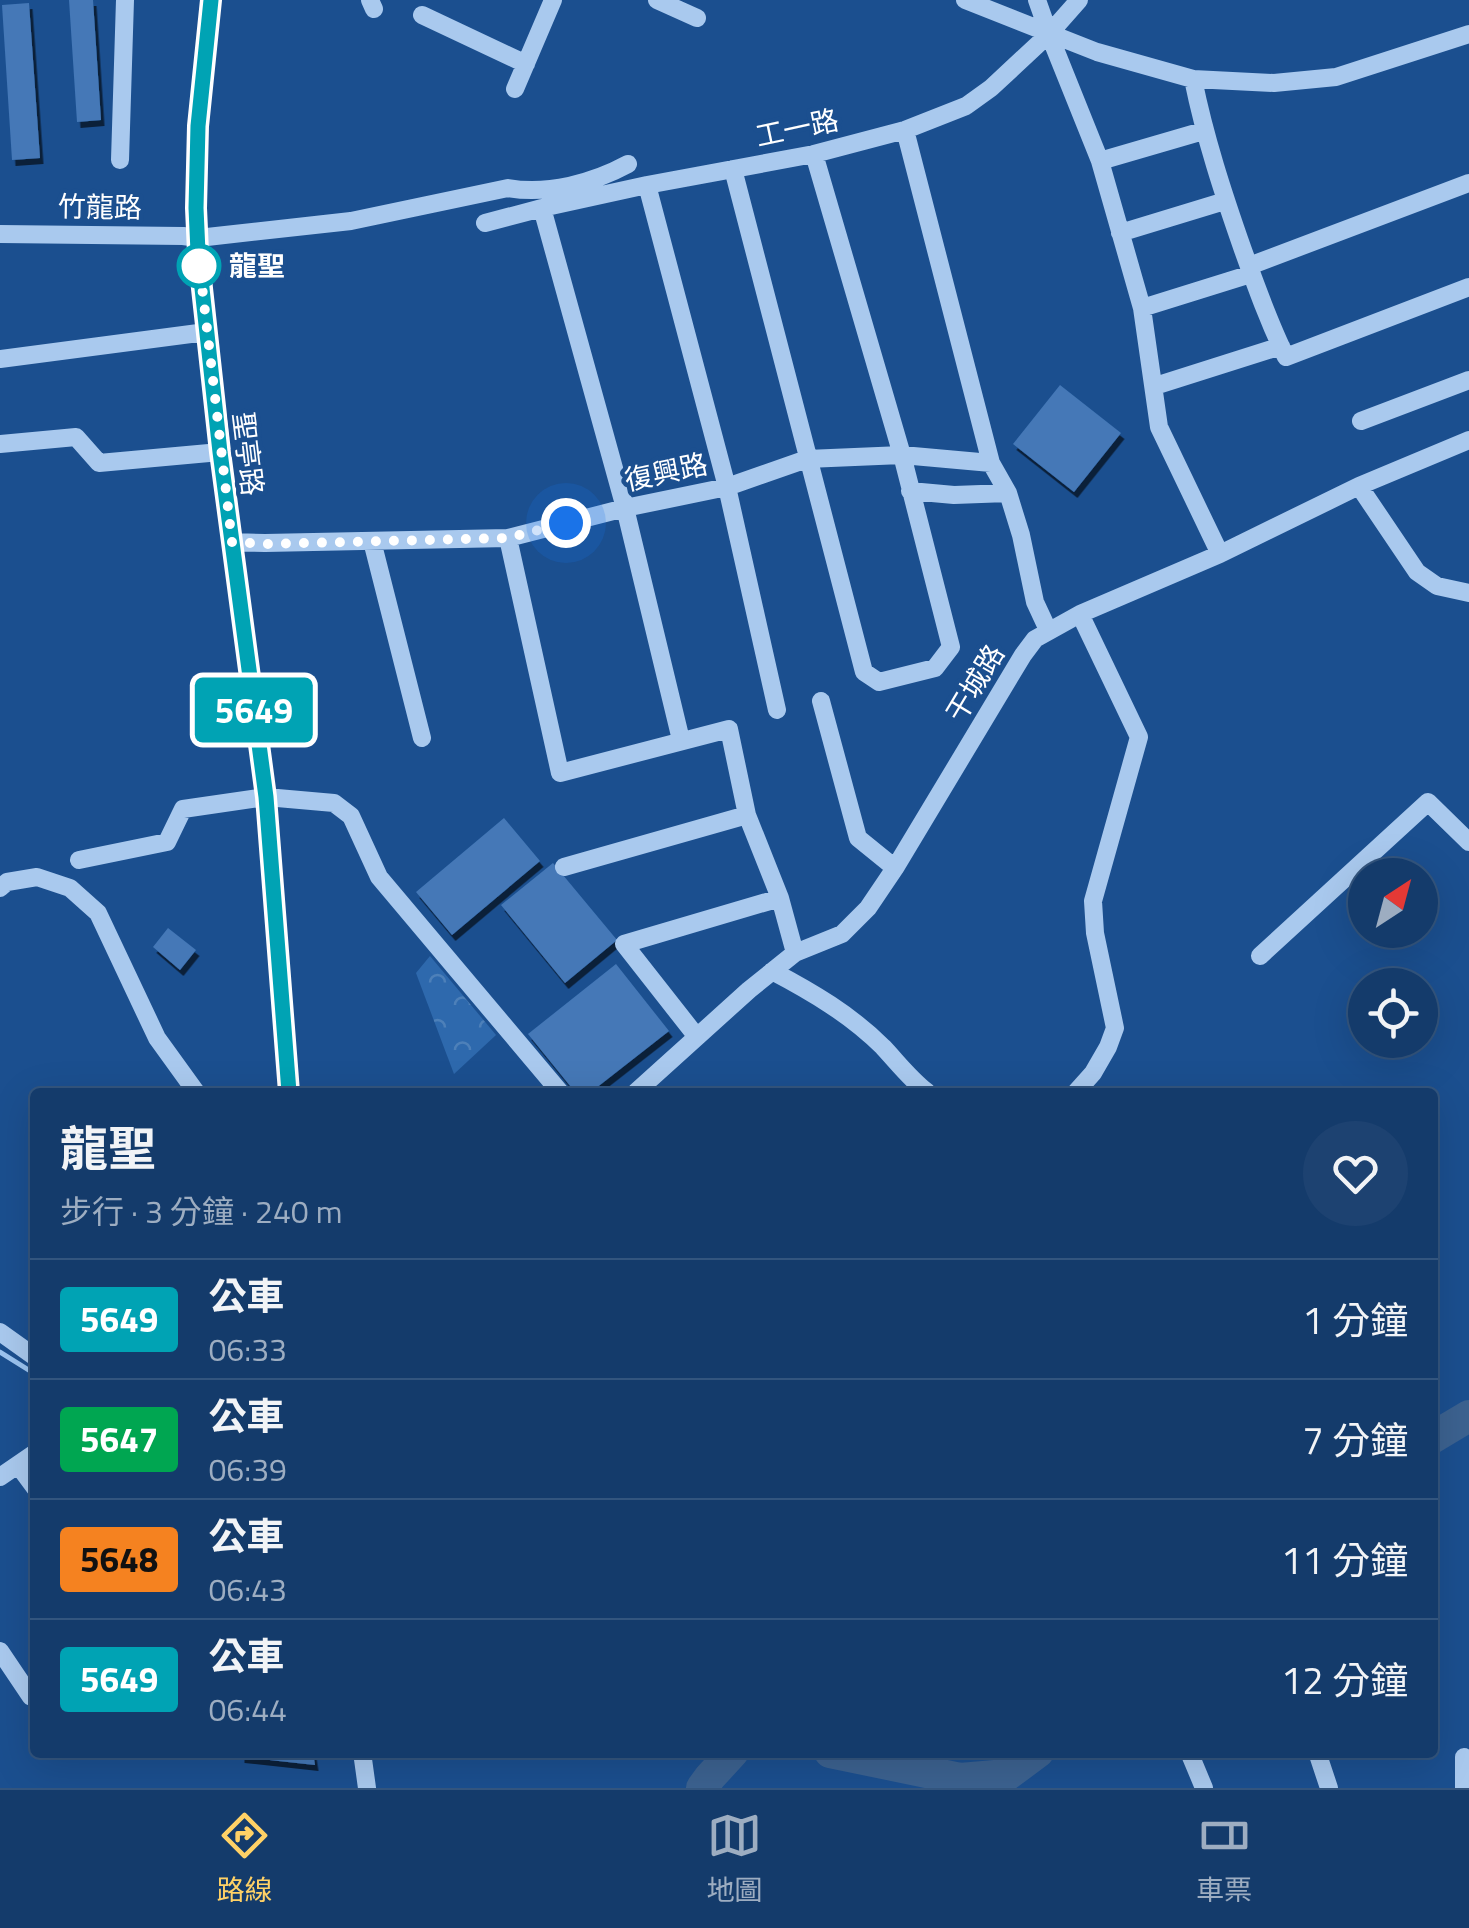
<!DOCTYPE html>
<html lang="zh-TW">
<meta charset="utf-8">
<style>
body{margin:0;font-family:"Titillium Web","Noto Sans TC",sans-serif;background:#1d4271;color:#f1f3f6;height:100vh;display:flex;flex-direction:column;font-size:38px;white-space:nowrap}
*{box-sizing:border-box;margin:0}
p{font-size:32px;color:#9dadc1}
.icon{flex:none;width:55px;height:55px;fill:none;stroke:currentColor;stroke-width:2;stroke-linecap:round;stroke-linejoin:round}
.map{position:relative;flex:1;overflow:hidden}
.panel{position:absolute;left:30px;top:1088px;width:1408px;height:670px;display:flex;flex-direction:column;background:#143b6b;border-radius:10px;box-shadow:0 10px 40px #0002,0 0 0 2px #33557e}
.panel>*{flex:none}
.badge{padding:0 20px;border-radius:8px;font-size:35px;line-height:65px}
.needle{width:65px;rotate:36deg}
.tools{position:absolute;left:1348px;top:858px;display:grid;gap:20px}
.tools a{display:grid;place-items:center;width:90px;height:90px;border-radius:50%;background:#143b6b;box-shadow:0 10px 40px #0002,0 0 0 2px #33557e;font-size:50px}
.you{position:absolute;width:50px;height:50px;margin:-25px;border:8px solid #fff;border-radius:50%;background:#1a73e8;box-shadow:0 0 0 15px #1a73e833}
.map>.badge{position:absolute;translate:-50% -50%;box-shadow:0 0 0 5px #fff}
.round{display:grid;place-items:center;flex:none;width:105px;height:105px;border-radius:52px;background:#1d4271}
.headline{display:flex;align-items:center;justify-content:space-between;height:170px;padding:0 30px}
h1{font-size:48px;font-weight:700;line-height:75px}
ul{padding:0;list-style:none}
li{display:flex;align-items:center;gap:30px;height:120px;padding:0 30px;border-top:2px solid #33557e}
li div{flex:1}
li b{display:block;font-size:38px}
li em{font-style:normal}
li .badge{min-width:110px;font-weight:700;text-align:center}
.menu{display:flex;justify-content:space-around;align-items:center;height:140px;border-top:2px solid #33557e;background:#143b6b;font-size:28px;color:#9dadc1}
.menu a{display:grid;justify-items:center;gap:5px}
.menu .active{color:#ffd166}
.map>svg:first-child{display:block}
.forest{fill:url(#forest-crowns)}
.lines{fill:none;stroke-linecap:round;stroke-linejoin:round}
.stream{stroke:#9cc4f0;stroke-width:5}
.river{stroke:#3c6290;stroke-width:32}
.building{fill:#4478b7;filter:url(#shadow)}
.minor{stroke:#a9c9ee;stroke-width:18}
.line-casing{stroke:#fff;stroke-width:22}
.line{stroke:#00a3b4;stroke-width:15}
.walk{stroke:#fff;stroke-width:10;stroke-dasharray:0 18}
.stop-dot{fill:#fff;stroke:#00a3b4;stroke-width:5}
.labels{text-anchor:middle;stroke-width:9;stroke-linejoin:round;paint-order:stroke}
.street-label{font-size:28px;fill:#fff;stroke:#1b4f8f}
.stop-label{font-size:28px;font-weight:bold;fill:#fff;stroke:#1b4f8f;text-anchor:start}
</style>
<div class="map">
<svg width="1469" height="1788" viewBox="0 0 1469 1788">
<defs>
<pattern id="forest-crowns" width="20" height="18" patternUnits="userSpaceOnUse" patternTransform="scale(2.5)"><rect width="20" height="18" fill="#2e69ad"/><path d="M2 6a3 3 0 1 1 6 0M12 15a3 3 0 1 1 6 0" fill="none" stroke="#4d80b9"/></pattern>
<filter id="shadow"><feDropShadow dx="3.5" dy="6" stdDeviation="0" flood-color="#0009"/></filter>
</defs>
<rect width="100%" height="100%" fill="#1b4f8f"/>
<path class="forest" d="M430 956 496 1035 454 1074 416 973Z"/>
<g class="lines">
<path class="stream" d="M0 1352 35 1374"/>
<path class="river" d="M1432 1438 1469 1416
M830 1752 960 1779 1007 1775 1038 1752
M702 1788 710 1777 733 1752"/>
</g>
<path class="building" d="M69 0H93L101 120 77 122Z
M29 3 40 158 12 160 2 5Z
M1060 385 1121 433 1074 492 1013 444Z
M504 818 540 861 452 935 416 892Z
M553 863 617 940 565 983 501 905Z
M168 928 196 950 180 970 153 947Z
M616 964 669 1031 591 1092H575L528 1034Z
M241 1752H313L315 1765 241 1757Z"/>
<g class="lines">
<path class="minor" d="M211 0 198 125 196 208 198 252 220 452 266 797 289 1092
M370 0 374 9
M657 0 697 18
M965 0 1097 52 1193 79 1274 83 1336 77 1469 34
M1037 0 1049 34 1100 161 1142 308 1159 427 1220 554
M422 15 526 64
M1193 79C1205 138 1223 193 1243 250 1256 286 1269 323 1286 357L1469 287
M515 89 553 0
M905 130 991 463 1008 493 1021 535 1035 602 1048 630
M120 160 125 0
M1100 161 1203 131
M733 169 864 672 879 682 935 668 951 647 902 455 814 154
M647 185 727 487 777 710
M542 208 625 508 681 740
M485 223 542 208 647 185 814 154 905 130 966 106 991 88 1049 34 1079 0
M1120 233 1225 201
M0 234 183 236 198 238 351 221 508 188C548 195 593 183 628 164
M1249 266 1469 183
M1142 308 1251 274
M0 359 206 332
M1155 386 1281 346
M1361 421 1469 380
M0 444 76 437 99 463 220 452
M1359 486 1417 572 1437 586 1469 593
M910 491 954 495 1008 493
M508 538 560 773 729 729 747 815 780 898 795 953
M372 541 422 738
M231 542 265 543 508 538 625 508 727 487 807 459 902 455 991 463
M821 701 858 838 895 868
M79 860 167 842 183 809 266 797 334 803 351 816 379 877 560 1092
M564 867 747 815
M0 888 7 882 37 877 70 888 98 913 157 1038 196 1092
M1260 956 1428 802 1469 842
M772 971C812 992 851 1015 883 1047 898 1063 910 1079 927 1092
M697 1037 624 944 780 898
M636 1092 749 990 795 953 842 934 868 908 895 868 1023 655 1035 639 1080 614 1220 554 1359 486 1469 440
M1076 1092 1093 1073 1108 1047 1115 1028 1095 933 1093 901 1139 737 1080 614
M0 1332 35 1357
M18 1465 35 1488
M0 1477 35 1453
M0 1651 31 1697 35 1694
M362 1752 367 1788
M1189 1752 1204 1788
M1317 1752 1329 1788
M1464 1788V1757"/>
</g>
<g class="lines">
<defs>
<path id="line" d="M211 0 198 126 196 208 198 252 220 452 266 797 289 1092"/>
</defs>
<use href="#line" class="line-casing"/>
<use href="#line" class="line"/>
<path class="walk" d="M199 266 198 252 232 542 266 544 508 538 566 523"/>
</g>
<circle class="stop-dot" cx="199" cy="266" r="20"/>
<g class="labels">
<g class="street-label">
<text transform="translate(797 128) rotate(-12)" y="10">工一路</text>
<text transform="translate(100 207) rotate(1)" y="10">竹龍路</text>
<text transform="translate(248 454) rotate(83)" y="10">聖亭路</text>
<text transform="translate(666 472) rotate(-12)" y="10">復興路</text>
<text transform="translate(975 683) rotate(-59)" y="10">干城路</text>
</g>
<g class="stop-label">
<text x="229" y="276">龍聖</text>
</g>
</g>
</svg>
<div class="tools">
<a><svg class="needle" viewBox="-14 -14 28 28"><path d="M0-13l5 13h-10z" fill="#e53935"/><path d="M0 13l5-13h-10z" fill="#9dadc1"/></svg></a>
<a><svg class="icon" aria-label="locate" viewBox="0 0 24 24"><circle cx="12" cy="12" r="6"/><path d="M12 2v4M12 18v4M2 12h4M18 12h4"/></svg></a>
</div>
<div class="you" style="left:566px;top:523px"></div>
<b class="badge" style="left:254px;top:710px;background:#00a3b4;color:#fff">5649</b>
<section class="panel">
<div class="headline"><div><h1>龍聖</h1><p>步行 · 3 分鐘 · 240 m</p></div><a class="round"><svg class="icon" aria-label="heart" viewBox="0 0 24 24"><path d="M12 20l-8-8c-3-5 5-10 8-4 3-6 11-1 8 4z"/></svg></a></div>
<ul>
<li><span class="badge" style="background:#00a3b4;color:#fff">5649</span><div><b>公車</b><p>06:33</p></div><em>1 分鐘</em></li>
<li><span class="badge" style="background:#00a651;color:#fff">5647</span><div><b>公車</b><p>06:39</p></div><em>7 分鐘</em></li>
<li><span class="badge" style="background:#f58220;color:#111">5648</span><div><b>公車</b><p>06:43</p></div><em>11 分鐘</em></li>
<li><span class="badge" style="background:#00a3b4;color:#fff">5649</span><div><b>公車</b><p>06:44</p></div><em>12 分鐘</em></li>
</ul>
</section>
</div>
<nav class="menu">
<a class="active"><svg class="icon" aria-label="directions" viewBox="0 0 24 24"><path d="M12 3l9 9-9 9-9-9zM9 14v-3h6M13 9l2 2-2 2"/></svg>路線</a>
<a><svg class="icon" aria-label="map" viewBox="0 0 24 24"><path d="M3 6l6-2 6 2 6-2v14l-6 2-6-2-6 2zM9 4v14M15 6v14"/></svg>地圖</a>
<a><svg class="icon" aria-label="tickets" viewBox="0 0 24 24"><path d="M3 7h18v10H3zM15 7v10"/></svg>車票</a>
</nav>
